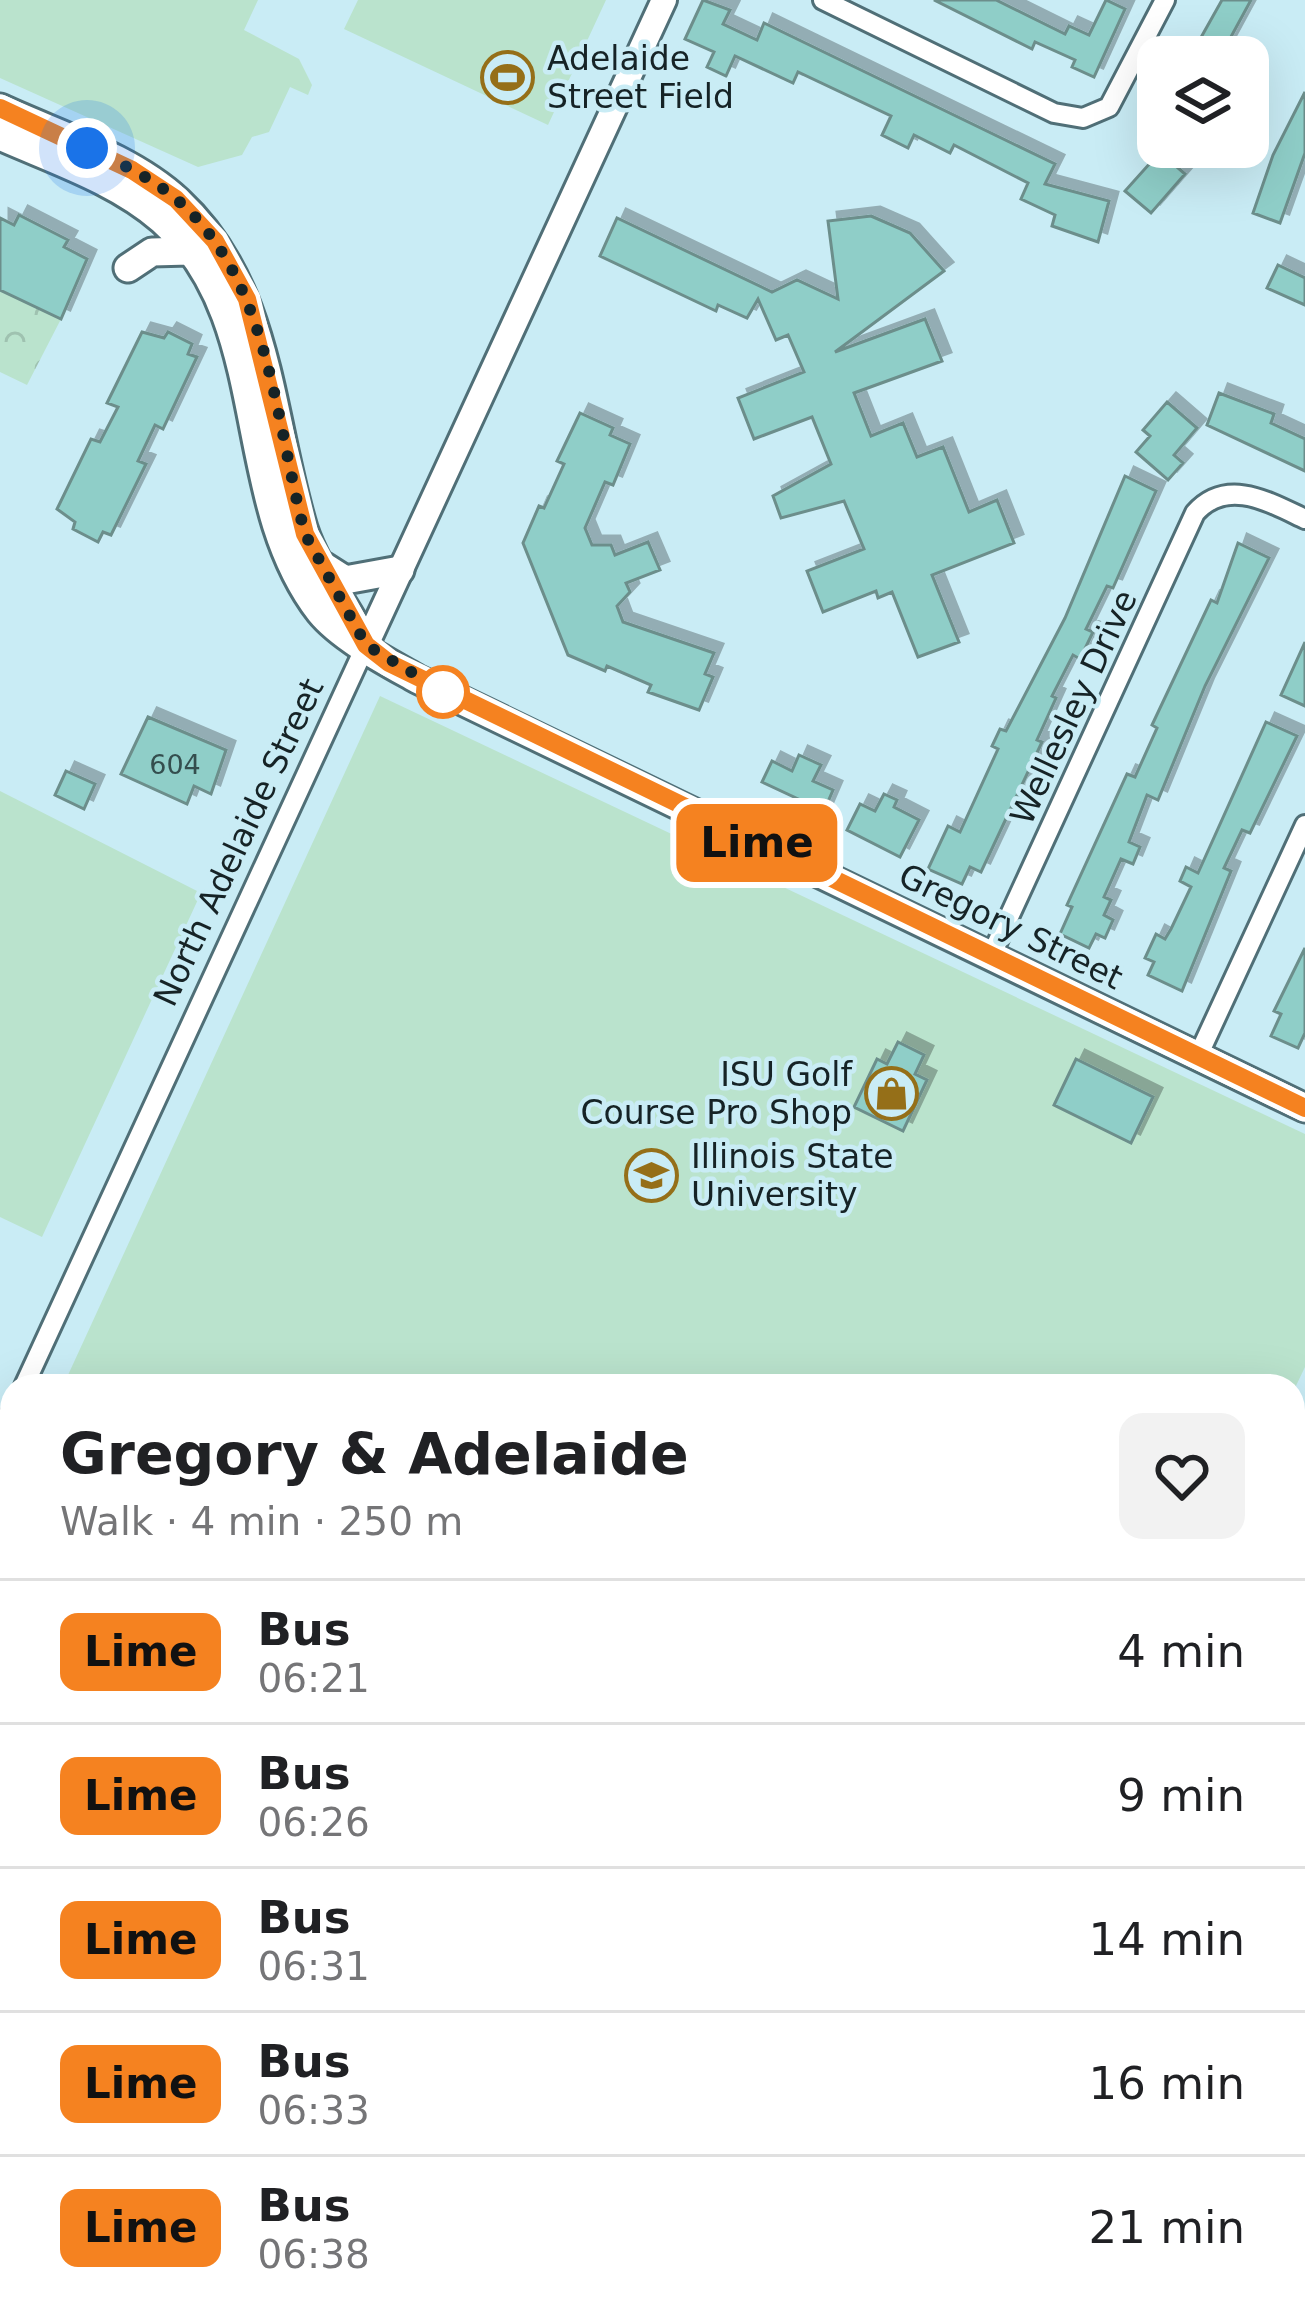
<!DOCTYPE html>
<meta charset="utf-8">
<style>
body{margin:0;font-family:"DejaVu Sans",sans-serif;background:#f2f2f2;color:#202124;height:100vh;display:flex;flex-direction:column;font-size:45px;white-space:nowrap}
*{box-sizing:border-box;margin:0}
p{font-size:39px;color:#757577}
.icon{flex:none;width:66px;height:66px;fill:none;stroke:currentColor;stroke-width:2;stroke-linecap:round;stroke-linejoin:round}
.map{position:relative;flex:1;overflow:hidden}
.side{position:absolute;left:0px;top:1374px;width:1305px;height:951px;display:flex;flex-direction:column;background:#fff;border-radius:36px 36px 0 0;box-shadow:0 12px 48px #0002}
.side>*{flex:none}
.badge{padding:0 24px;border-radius:18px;font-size:42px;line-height:78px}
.tools{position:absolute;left:1137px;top:36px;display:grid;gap:24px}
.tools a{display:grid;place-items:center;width:132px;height:132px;border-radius:24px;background:#fff;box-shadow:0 12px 48px #0002;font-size:60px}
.you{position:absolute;width:60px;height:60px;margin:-30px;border:9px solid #fff;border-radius:50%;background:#1a73e8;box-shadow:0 0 0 18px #1a73e833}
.map>.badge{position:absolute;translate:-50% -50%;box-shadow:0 0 0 6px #fff}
.round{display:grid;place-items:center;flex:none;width:126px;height:126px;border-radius:24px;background:#f2f2f2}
.headline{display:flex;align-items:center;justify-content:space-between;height:204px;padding:0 60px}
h1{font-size:57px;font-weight:700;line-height:90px}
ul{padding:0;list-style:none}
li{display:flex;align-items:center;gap:36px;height:144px;padding:0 60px;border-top:3px solid #e0e0e0}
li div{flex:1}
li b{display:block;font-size:45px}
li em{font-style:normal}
li .badge{min-width:132px;font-weight:700;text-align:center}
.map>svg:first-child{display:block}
.grass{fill:#bae3cd}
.forest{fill:url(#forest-crowns)}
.building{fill:#8fcec8;stroke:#6c8e8b;stroke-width:3;filter:url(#shadow)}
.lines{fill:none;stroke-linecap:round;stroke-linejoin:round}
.minor-casing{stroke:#506f77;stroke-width:24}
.tertiary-casing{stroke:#506f77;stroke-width:30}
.secondary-casing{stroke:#506f77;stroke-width:33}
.minor{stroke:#fff;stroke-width:18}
.tertiary{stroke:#fff;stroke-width:24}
.secondary{stroke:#fff;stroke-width:27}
.line-casing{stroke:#fff;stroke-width:27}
.line{stroke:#f58220;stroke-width:18}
.walk{stroke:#162326;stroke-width:12;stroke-dasharray:0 21.6}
.stop-dot{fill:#fff;stroke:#f58220;stroke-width:6}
.labels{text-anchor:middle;stroke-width:9;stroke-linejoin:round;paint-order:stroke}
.number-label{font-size:27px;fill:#344e4e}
.poi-label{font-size:33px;fill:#162326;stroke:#c9ecf5;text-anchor:start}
.street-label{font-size:33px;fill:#162326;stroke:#c9ecf5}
</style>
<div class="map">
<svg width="1305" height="2323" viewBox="0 0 1305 2323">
<defs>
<pattern id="forest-crowns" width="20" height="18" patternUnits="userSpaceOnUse" patternTransform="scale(3)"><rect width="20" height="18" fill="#bae3cd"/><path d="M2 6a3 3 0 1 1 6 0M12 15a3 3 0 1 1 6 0" fill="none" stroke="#9fc2b0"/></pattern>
<filter id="shadow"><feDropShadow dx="9" dy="-9" stdDeviation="0" flood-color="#0004"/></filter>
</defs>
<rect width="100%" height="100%" fill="#c9ecf5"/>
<path class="grass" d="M0 0H258L244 30 299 59 312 85 308 95 290 87 269 132 252 137 242 155 198 167 0 78Z
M358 0H606L548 125 344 29Z
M380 696 1305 1134V1367L1293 1392V1386H63Z
M0 791 201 893 42 1237 0 1217Z
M12 1499V2313H921L939 2323H0V1525Z"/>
<path class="forest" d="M0 290 61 319 27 385 0 372Z"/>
<path class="building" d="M703 0 730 10 723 24 757 40 764 23 1055 164 1045 184 1109 201 1098 242 1052 226 1055 215 1021 199 1028 183 954 145 950 153 914 135 908 148 882 135 891 116 798 72 793 83 735 56 726 76 707 67 714 52 685 39Z
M934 0H996L1065 34 1069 26 1089 35 1106 0 1125 9 1094 77 1072 67 1075 60 1035 42 1032 49Z
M1222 0H1251L1220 57H1190Z
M1305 92V153L1280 223 1253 213 1273 155Z
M1160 152 1185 174 1151 213 1125 191Z
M19 215 68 240 64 247 87 259 61 319 0 290V218L14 225Z
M871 216 910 233 944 271 835 352 925 319 942 361 854 393 871 436 903 423 917 457 943 447 969 512 997 500 1014 543 932 575 959 642 918 657 892 592 878 598 876 591 823 612 807 571 864 549 844 501 781 518 773 496 831 464 812 417 754 439 738 398 804 372 788 335 776 340 758 299 747 318 718 305 716 311 600 256 617 218 772 292 797 280 838 299 828 221Z
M1278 265 1305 278V305L1267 288Z
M142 332 164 338 168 332 192 344 188 354 197 357 163 429 155 425 138 461 146 464 111 535 103 532 98 542 73 529 75 522 57 509 91 439 100 442 118 407 107 403Z
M1219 393 1274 414 1271 423 1305 439V471L1207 425Z
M1167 402 1197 428 1174 455 1183 463 1168 480 1136 452 1150 436 1143 430Z
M580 413 613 428 610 435 630 444 613 485 605 482 585 528 592 545H611L615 555 648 542 660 570 626 583 630 592 617 606 623 622 714 653 705 674 713 677 699 710 648 692 651 685 607 666 605 671 568 655 523 543 539 506 544 508 564 464 557 461Z
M1125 476 1156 491 1113 588 1107 586 1086 629 1093 632 1080 659 1073 655 1052 696 1056 698 1037 740 1042 742 981 872 970 867 962 884 928 869 948 826 960 832 998 749 992 746 1000 729 1006 731 1065 618Z
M1238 543 1269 558 1205 686 1158 800 1147 795 1129 842 1140 847 1133 864 1121 859 1104 897 1111 900 1104 915 1113 920 1105 938 1096 934 1089 948 1060 934 1072 907 1067 905 1127 774 1135 777 1157 728 1152 725 1211 600 1217 603Z
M1305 642V706L1281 695Z
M148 717 226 750 211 794 194 786 187 804 121 774Z
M1266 722 1297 736 1250 833 1242 830 1224 868 1231 871 1182 991 1148 975 1154 962 1145 958 1156 934 1165 939 1171 929 1191 887 1180 881 1186 867 1198 873Z
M799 755 821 765 813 781 833 790 824 811 762 782 772 761 792 771Z
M66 771 95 784 84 809 55 795Z
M884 794 897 800 894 807 919 820 900 857 847 830 860 804 875 811Z
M1305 948V1033L1298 1048 1271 1036 1281 1014 1274 1011Z
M898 1042 924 1055 915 1074 927 1080 903 1131 854 1107 877 1059 887 1064Z
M1076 1059 1153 1097 1131 1143 1054 1105Z"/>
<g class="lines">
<defs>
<path id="minor" d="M823 0 1054 113 1083 118 1109 107 1165 0
M991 956 1195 513C1227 477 1269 502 1305 519
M1198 1056 1305 825
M24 1386 366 645
M0 1438 12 1412"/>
<path id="tertiary" d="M366 645 664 0"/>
<path id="secondary" d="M0 108C58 135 131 157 178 201 270 286 269 416 303 528 316 568 345 604 364 641
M0 136C54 160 116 180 162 220 276 319 231 497 320 612 341 638 387 662 417 679L1305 1108
M128 268 152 252 189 251
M323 566 345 580 400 570"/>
</defs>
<use href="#minor" class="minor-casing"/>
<use href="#tertiary" class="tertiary-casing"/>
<use href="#secondary" class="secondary-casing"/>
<use href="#minor" class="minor"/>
<use href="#tertiary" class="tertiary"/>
<use href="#secondary" class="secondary"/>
</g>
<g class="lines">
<defs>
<path id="line" d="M0 108 132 170 176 199 215 241 247 299 305 534 366 645 389 663 1305 1108"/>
</defs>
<use href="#line" class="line-casing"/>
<use href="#line" class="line"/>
<path class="walk" d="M87 148C117 162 149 176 175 198 270 277 275 422 305 534L366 645 455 698 443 692"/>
</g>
<defs>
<symbol id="stadium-ring" viewBox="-11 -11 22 22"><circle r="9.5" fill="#c9ecf5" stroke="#956f18" stroke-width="1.5"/><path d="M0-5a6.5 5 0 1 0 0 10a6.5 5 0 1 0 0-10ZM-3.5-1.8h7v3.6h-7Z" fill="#956f18"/></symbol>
<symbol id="shop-ring" viewBox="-11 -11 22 22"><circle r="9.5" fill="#c9ecf5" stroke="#956f18" stroke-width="1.5"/><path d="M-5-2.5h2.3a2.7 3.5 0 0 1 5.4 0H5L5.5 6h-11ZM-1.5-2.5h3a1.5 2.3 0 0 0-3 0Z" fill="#956f18"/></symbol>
<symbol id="university-ring" viewBox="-11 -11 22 22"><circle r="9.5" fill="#c9ecf5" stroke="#956f18" stroke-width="1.5"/><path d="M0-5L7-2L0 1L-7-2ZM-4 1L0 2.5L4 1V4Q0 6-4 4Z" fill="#956f18"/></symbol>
</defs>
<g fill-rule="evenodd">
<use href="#stadium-ring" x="478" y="48" width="59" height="59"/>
<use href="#shop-ring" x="862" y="1064" width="59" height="59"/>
<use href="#university-ring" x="622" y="1146" width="59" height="59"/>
</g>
<circle class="stop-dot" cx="443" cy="692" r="24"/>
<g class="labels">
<g class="number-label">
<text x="175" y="774">604</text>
</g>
<g class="poi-label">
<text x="547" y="70">Adelaide<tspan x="547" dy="38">Street Field</tspan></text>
<text x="852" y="1086" text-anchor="end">ISU Golf<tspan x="852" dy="38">Course Pro Shop</tspan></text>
<text x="691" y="1168">Illinois State<tspan x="691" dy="38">University</tspan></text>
</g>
<g class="street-label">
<text transform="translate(1073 707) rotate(-65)" y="12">Wellesley Drive</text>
<text transform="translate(238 842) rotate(-65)" y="12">North Adelaide Street</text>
<text transform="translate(1011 926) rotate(26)" y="12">Gregory Street</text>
</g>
</g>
</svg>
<div class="tools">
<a><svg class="icon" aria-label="layers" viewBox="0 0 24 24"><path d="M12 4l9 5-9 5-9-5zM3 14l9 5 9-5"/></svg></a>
</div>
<div class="you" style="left:87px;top:148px"></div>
<b class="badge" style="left:757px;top:843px;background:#f58220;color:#111">Lime</b>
<section class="side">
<div class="headline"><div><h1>Gregory &amp; Adelaide</h1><p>Walk · 4 min · 250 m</p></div><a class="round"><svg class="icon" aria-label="heart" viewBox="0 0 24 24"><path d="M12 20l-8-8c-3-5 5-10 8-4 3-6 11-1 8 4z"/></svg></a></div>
<ul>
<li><span class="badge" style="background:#f58220;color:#111">Lime</span><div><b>Bus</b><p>06:21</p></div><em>4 min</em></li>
<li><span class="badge" style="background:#f58220;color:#111">Lime</span><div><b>Bus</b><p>06:26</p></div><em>9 min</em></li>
<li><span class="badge" style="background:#f58220;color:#111">Lime</span><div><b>Bus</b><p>06:31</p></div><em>14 min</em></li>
<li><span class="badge" style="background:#f58220;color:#111">Lime</span><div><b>Bus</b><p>06:33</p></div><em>16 min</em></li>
<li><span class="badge" style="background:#f58220;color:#111">Lime</span><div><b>Bus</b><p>06:38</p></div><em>21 min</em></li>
</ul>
</section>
</div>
